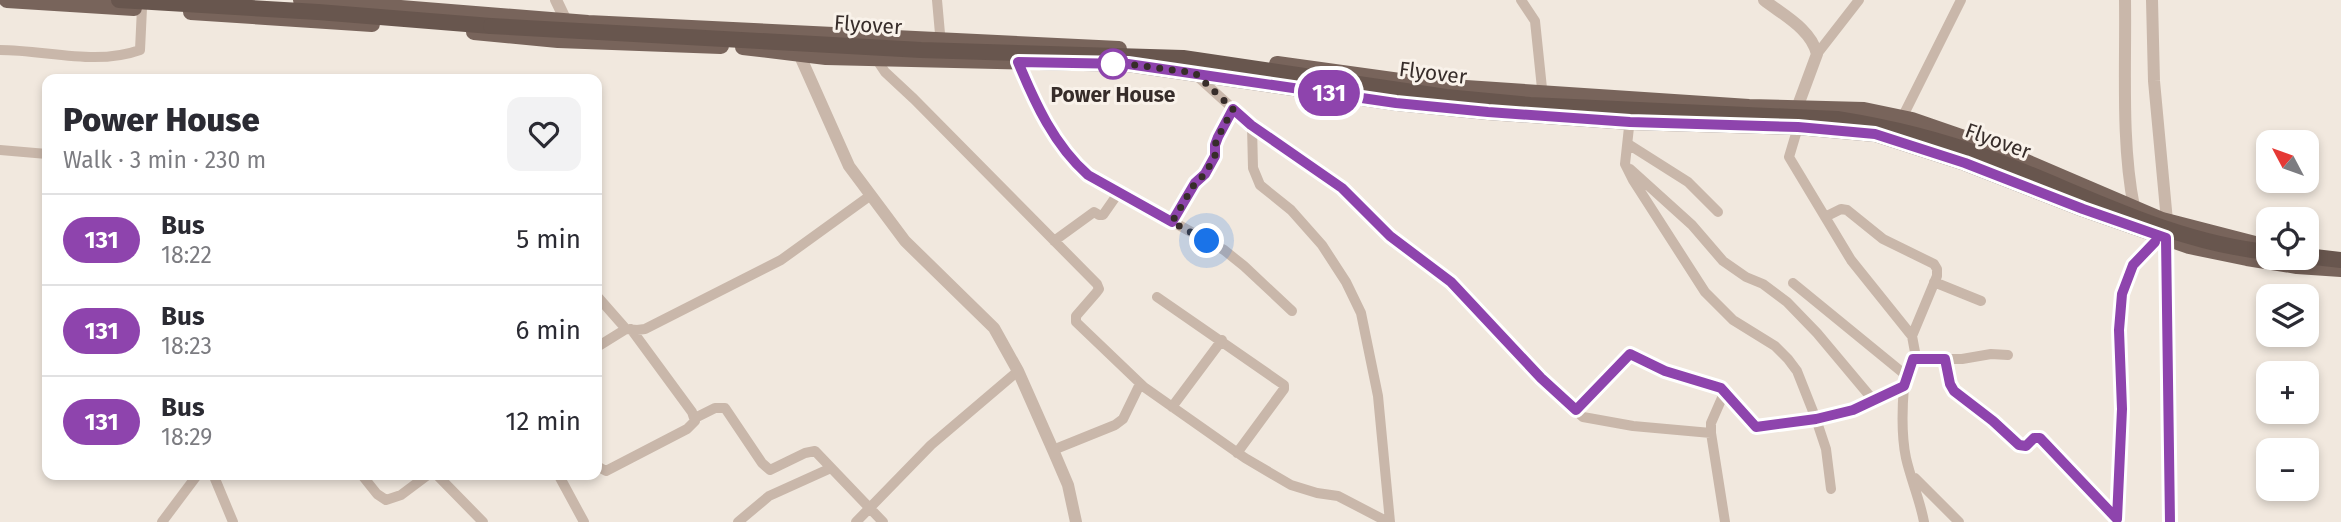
<!DOCTYPE html>
<meta charset="utf-8">
<style>
body{margin:0;font-family:"Fira Sans",sans-serif;background:#f2f2f3;color:#2b2b33;height:100vh;display:flex;flex-direction:column;font-size:26px;white-space:nowrap}
*{box-sizing:border-box;margin:0}
p{font-size:23px;color:#7c7c81}
.icon{flex:none;width:38px;height:38px;fill:none;stroke:currentColor;stroke-width:2;stroke-linecap:round;stroke-linejoin:round}
.map{position:relative;flex:1;overflow:hidden}
.details{position:absolute;left:42px;top:74px;width:560px;height:406px;display:flex;flex-direction:column;background:#fff;border-radius:14px;box-shadow:0 4px 10px #0003}
.details>*{flex:none}
.badge{padding:0 14px;border-radius:23px;font-size:24px;line-height:46px}
.needle{width:46px;rotate:311deg}
.controls{position:absolute;left:2256px;top:130px;display:grid;gap:14px}
.controls a{display:grid;place-items:center;width:63px;height:63px;border-radius:14px;background:#fff;box-shadow:0 4px 10px #0003;font-size:35px}
.you{position:absolute;width:35px;height:35px;margin:-18px;border:5px solid #fff;border-radius:50%;background:#1a73e8;box-shadow:0 0 0 10px #1a73e833}
.map>.badge{position:absolute;translate:-50% -50%;box-shadow:0 0 0 4px #fff}
.round{display:grid;place-items:center;flex:none;width:74px;height:74px;border-radius:14px;background:#f2f2f3}
.head{display:flex;align-items:center;justify-content:space-between;height:119px;padding:0 21px}
h1{font-size:33px;font-weight:800;line-height:52px}
ul{padding:0;list-style:none}
li{display:flex;align-items:center;gap:21px;height:91px;padding:0 21px;border-top:2px solid #e1e1e2}
li div{flex:1}
li b{display:block;font-size:26px}
li em{font-style:normal}
li .badge{min-width:77px;font-weight:700;text-align:center}
.map>svg:first-child{display:block}
.lines{fill:none;stroke-linecap:round;stroke-linejoin:round}
.minor{stroke:#c9b7aa;stroke-width:10}
.tertiary{stroke:#c9b7aa;stroke-width:12}
.primary{stroke:#78645b;stroke-width:16}
.trunk{stroke:#68564e;stroke-width:16}
.trunk-bridge{stroke:#68564e;stroke-width:16}
.line-casing{stroke:#fff;stroke-width:16}
.line{stroke:#8e44ad;stroke-width:10}
.walk{stroke:#372d2a;stroke-width:7;stroke-dasharray:0 12.6}
.stop-dot{fill:#fff;stroke:#8e44ad;stroke-width:3.5}
.labels{text-anchor:middle;stroke-width:6;stroke-linejoin:round;paint-order:stroke}
.street-label{font-size:21px;fill:#372d2a;stroke:#f9f2ea}
.stop-label{font-size:21px;font-weight:bold;fill:#372d2a;stroke:#f9f2ea}
</style>
<div class="map">
<svg width="2341" height="522" viewBox="0 0 2341 522">
<rect width="100%" height="100%" fill="#f1e8de"/>
<g class="lines">
<path class="minor" d="M937 0 941 45
M1521 0 1535 21 1543 98
M0 50C46 50 96 66 140 50L142 8
M1817 54 1859 0
M875 57 885 72 914 99 1097 284 1099 289 1096 293 1076 316V322L1144 387 1245 458 1291 485 1317 493 1338 496 1388 522
M1017 57C1028 97 1057 148 1088 175L1224 250 1244 266 1292 311
M1197 76 1251 125 1342 188 1390 236 1451 282 1541 378 1583 417 1633 426 1711 433V423L1725 391 1756 427 1816 419 1797 371 1788 359 1775 346 1733 320 1705 292 1633 180 1625 164 1630 118
M1902 118 1961 0
M1252 126 1253 168 1260 185 1291 210 1322 245 1346 282 1361 313 1378 396 1390 522
M1798 127 1789 157 1851 260 1912 336 1915 352 1904 386
M1628 144 1688 182 1718 212
M0 150 47 154
M1630 169 1692 225 1723 261 1746 277 1763 284 1787 302 1817 333 1874 401
M1825 217 1841 209 1847 210 1883 239 1934 264 1937 269V276L1912 336
M1172 222 1215 156C1215 138 1225 124 1233 109
M1054 241 1094 212 1099 215H1103L1119 192
M1934 282 1981 301
M1793 283 1908 377
M597 296 626 329
M1157 297 1284 385V389L1237 453
M597 347 626 329 637 330 645 329 781 260 871 195
M1913 359H1962L1991 354 2008 355
M1945 359 1950 384 1954 391 1993 421 2019 445 2026 446 2034 438H2040L2117 519
M1172 407 1222 340
M1576 410 1630 353 1665 371 1725 391
M695 418 715 408H725L762 463 770 470 805 453 815 451 883 522
M1711 433 1725 522
M1053 450 1115 425 1123 419 1140 384
M597 466 606 471 687 429 695 421 692 412 631 329
M213 474 233 522
M361 474 377 494 386 500 401 495 429 474
M436 474 483 522
M558 474 584 522
M1915 478 1959 522
M1831 489 1826 449 1816 419 1852 410 1904 386C1902 410 1901 434 1906 458 1911 480 1920 500 1924 522
M2117 519 2122 409 2119 330 2122 294 2133 265 2155 241 2159 230
M162 522 198 474
M738 522 769 496 831 468
M856 522 931 445 1018 371"/>
<path class="tertiary" d="M556 0 569 27
M1764 0C1783 15 1811 29 1817 54L1797 108 1798 116
M2125 0C2126 67 2121 142 2134 207
M2152 0 2154 81 2167 221 2166 238 2170 522
M796 47 849 166 905 241 994 328 1018 371 1053 450 1068 485 1076 522"/>
<path class="primary" d="M7 0 134 8
M301 0 588 23 1119 49
M191 12 372 24
M474 32 558 40 721 46
M743 47 826 57 1128 64 1397 103 1488 112 1630 122 1798 127 1875 134 1965 163 2083 209 2189 246 2247 258 2297 266 2341 269
M1277 64 1436 86 1749 107 1864 110 1912 120 1996 149 2162 220 2255 244"/>
<path class="trunk" d="M119 0 318 12 491 26
M2306 256 2341 260"/>
<path class="trunk-bridge" d="M491 26 921 50 1183 58 1446 97 1530 105 1837 119C1887 127 1938 139 1986 157 2078 191 2169 242 2268 252"/>
</g>
<g class="lines">
<defs>
<path id="line" d="M2155 242 2133 265 2122 294 2119 330 2122 409 2117 519 2040 438H2034L2026 446 2019 445 1993 421 1954 391 1950 384 1945 359H1913L1904 386 1853 410 1816 419 1756 427 1721 388 1665 371 1630 354 1576 410 1541 378 1451 282 1390 236 1342 188 1251 125 1233 109 1218 137 1215 145V156L1205 174 1195 183 1172 222 1088 175C1054 145 1035 103 1018 62L1128 64 1396 103 1488 112 1630 122 1798 127 1875 134 1965 163 2083 209 2166 238 2170 522"/>
</defs>
<use href="#line" class="line-casing"/>
<use href="#line" class="line"/>
<path class="walk" d="M1113 64H1105H1128L1195 73 1233 109 1218 137 1215 145V156L1205 174 1195 183 1172 222 1207 241"/>
</g>
<circle class="stop-dot" cx="1113" cy="64" r="14"/>
<g class="labels">
<g class="street-label">
<text transform="translate(868 25) rotate(4)" y="7">Flyover</text>
<text transform="translate(1433 73) rotate(7)" y="7">Flyover</text>
<text transform="translate(1998 141) rotate(20)" y="7">Flyover</text>
</g>
<g class="stop-label">
<text x="1113" y="102">Power House</text>
</g>
</g>
</svg>
<div class="controls">
<a><svg class="needle" viewBox="-14 -14 28 28"><path d="M0-13l5 13h-10z" fill="#e53935"/><path d="M0 13l5-13h-10z" fill="#7c7c81"/></svg></a>
<a><svg class="icon" aria-label="locate" viewBox="0 0 24 24"><circle cx="12" cy="12" r="6"/><path d="M12 2v4M12 18v4M2 12h4M18 12h4"/></svg></a>
<a><svg class="icon" aria-label="layers" viewBox="0 0 24 24"><path d="M12 4l9 5-9 5-9-5zM3 14l9 5 9-5"/></svg></a>
<a>+</a>
<a>−</a>
</div>
<div class="you" style="left:1207px;top:241px"></div>
<b class="badge" style="left:1329px;top:93px;background:#8e44ad;color:#fff">131</b>
<section class="details">
<div class="head"><div><h1>Power House</h1><p>Walk · 3 min · 230 m</p></div><a class="round"><svg class="icon" aria-label="heart" viewBox="0 0 24 24"><path d="M12 20l-8-8c-3-5 5-10 8-4 3-6 11-1 8 4z"/></svg></a></div>
<ul>
<li><span class="badge" style="background:#8e44ad;color:#fff">131</span><div><b>Bus</b><p>18:22</p></div><em>5 min</em></li>
<li><span class="badge" style="background:#8e44ad;color:#fff">131</span><div><b>Bus</b><p>18:23</p></div><em>6 min</em></li>
<li><span class="badge" style="background:#8e44ad;color:#fff">131</span><div><b>Bus</b><p>18:29</p></div><em>12 min</em></li>
</ul>
</section>
</div>
